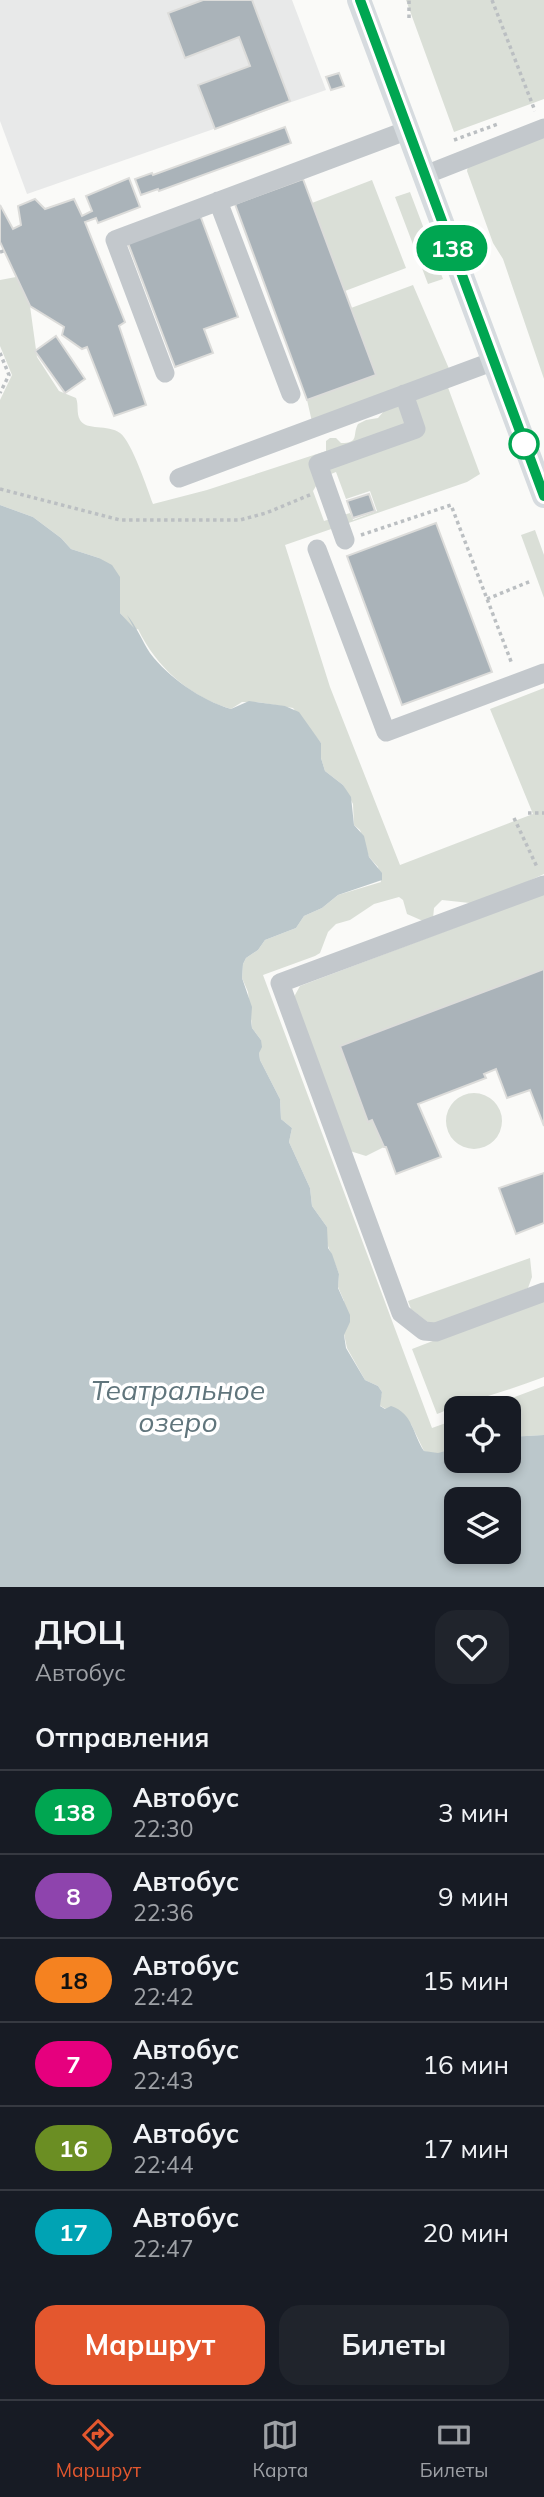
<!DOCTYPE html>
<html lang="ru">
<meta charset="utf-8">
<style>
body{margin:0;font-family:Mulish,sans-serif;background:#20242c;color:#f1f3f6;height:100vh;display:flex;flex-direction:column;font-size:26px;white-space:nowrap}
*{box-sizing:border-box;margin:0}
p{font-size:23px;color:#9ea1a6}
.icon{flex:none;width:38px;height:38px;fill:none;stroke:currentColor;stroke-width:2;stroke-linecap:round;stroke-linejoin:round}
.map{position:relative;height:1587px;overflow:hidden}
.sheet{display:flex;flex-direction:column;background:#171b24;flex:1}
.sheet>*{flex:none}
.badge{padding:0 14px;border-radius:23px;font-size:24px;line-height:46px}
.fabs{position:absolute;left:444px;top:1396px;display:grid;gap:14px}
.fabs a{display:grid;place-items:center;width:77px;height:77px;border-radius:14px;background:#171b24;box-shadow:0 4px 10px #0003;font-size:35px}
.map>.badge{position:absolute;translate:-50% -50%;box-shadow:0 0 0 4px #fff}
h2{padding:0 35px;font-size:26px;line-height:63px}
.round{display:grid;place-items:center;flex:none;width:74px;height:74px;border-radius:21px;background:#20242c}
.head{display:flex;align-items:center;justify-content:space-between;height:119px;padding:0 35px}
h1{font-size:33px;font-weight:700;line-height:52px}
.button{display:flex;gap:14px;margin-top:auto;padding:14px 35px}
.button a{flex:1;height:80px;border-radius:21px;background:#e4572e;color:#fff;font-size:28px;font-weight:700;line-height:80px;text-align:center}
.button a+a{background:#20242c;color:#f1f3f6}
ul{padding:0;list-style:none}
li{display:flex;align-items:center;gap:21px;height:84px;padding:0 35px;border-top:2px solid #363941}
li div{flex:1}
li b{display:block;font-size:26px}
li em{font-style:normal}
li .badge{min-width:77px;font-weight:700;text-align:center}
.menu{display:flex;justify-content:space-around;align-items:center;height:98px;border-top:2px solid #363941;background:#171b24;font-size:19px;color:#9ea1a6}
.menu a{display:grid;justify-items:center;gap:4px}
.menu .on{color:#e4572e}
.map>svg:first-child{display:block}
.built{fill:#e8e9e9}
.green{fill:#dadfd7;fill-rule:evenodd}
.water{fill:#bbc7cb;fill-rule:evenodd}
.building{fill:#aab3b9;stroke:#dcdcda;stroke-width:2}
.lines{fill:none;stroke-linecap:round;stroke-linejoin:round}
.path{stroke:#bbbfc2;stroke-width:3.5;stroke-dasharray:3.5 3.5;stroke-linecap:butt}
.minor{stroke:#c3c8cc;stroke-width:19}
.major{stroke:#d6dbdf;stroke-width:24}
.line-casing{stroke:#fff;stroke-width:16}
.line{stroke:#00a651;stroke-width:10}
.stop-dot{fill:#fff;stroke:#00a651;stroke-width:3.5}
.labels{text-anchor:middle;stroke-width:7;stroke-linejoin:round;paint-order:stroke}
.water-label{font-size:28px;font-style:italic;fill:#60757c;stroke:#fff}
</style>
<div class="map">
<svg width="544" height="1587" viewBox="0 0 544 1587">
<rect width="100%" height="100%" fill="#fafaf8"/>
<path class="built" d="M0 0H292L326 90 27 194 0 121Z"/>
<path class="green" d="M406 0H544V99L454 132Z
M544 136V379L503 259 493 243 467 171 468 166Z
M372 180 406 268 345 291 312 203Z
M410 192 443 279 428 284 395 197Z
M16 277 30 306 37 357 59 391 76 398C79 405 76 413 80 420 86 431 108 424 120 433 132 442 147 488 153 504L207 490 326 451V441L330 438H336L341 443C360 443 352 435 358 424L366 420 378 418 402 390 313 426 307 400 351 308 413 285 450 371 443 374 480 474 467 482 285 545 330 687 400 865 533 814 490 709 544 688V874L479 904 442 900 434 908 433 919 423 921 407 914 403 900 399 897 374 904 350 920 336 924 328 932 320 953 315 956 263 975 432 1428 457 1419V1448C445 1453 436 1455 424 1451L411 1424 379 1405 382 1392 378 1386 365 1380 347 1348 344 1334V1301L338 1287 339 1274 326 1241 327 1227 312 1206 310 1188 289 1142 292 1128 281 1119 280 1099 260 1060 259 1053 261 1040 252 1028 248 992 242 978 243 964 246 958 258 950 265 940 296 928 304 916 322 908 338 895 381 882 378 867 369 857 360 830 354 825 353 804 343 785 325 771 321 758V743L293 708 257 702H242L231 709C190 697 156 667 138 629L135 630 120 613V591L99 558 71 549 61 538 33 517 0 505V400L12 375 0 346V280ZM336 472 346 499 370 491 377 511 353 520 350 513 324 521 313 491 321 478Z
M535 530 544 555V598L521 535Z
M544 894V969L369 1122 372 1120 384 1147 366 1156 350 1151 294 1003 295 995 300 986Z
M446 1121a28 28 0 1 1 56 0a28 28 0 1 1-56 0Z
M530 1258 532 1277 528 1288 434 1327 411 1309 408 1301Z
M544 1298V1377C517 1387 490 1396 463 1403 455 1405 446 1411 437 1414L412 1349Z
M544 1386V1435L509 1437V1409H483Z"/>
<path class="water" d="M0 505 33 517 61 538 71 549 99 558 112 565 120 577V613L134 628 127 615C137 627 142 641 150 653 169 678 201 700 231 709L249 701 285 706 299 712 321 743V758L325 771 343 785 351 797 354 825 364 836 369 857 382 873V880L338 895 322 908 304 916 296 928 265 940 258 950 246 958 243 964 242 978 252 1007 251 1021 252 1028 261 1040 262 1047 259 1053 260 1060 280 1099 281 1119 292 1128 289 1142 310 1188 312 1206 327 1227 328 1248 332 1254 339 1274 338 1288 350 1315V1322L344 1335 346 1348 365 1380 378 1386 382 1392 380 1406 385 1409 391 1406C413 1413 413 1435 424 1451L438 1453 457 1448V1461H509V1437L544 1435V1587H0ZM457 1500H509V1552H457Z"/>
<path class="building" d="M203 0H252L290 101 215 129 198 85 250 66 239 37 185 58 168 13Z
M339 73 344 86 331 90 326 77Z
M285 127 291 143 159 191 158 189 141 195 135 179 152 173 153 175Z
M129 178 140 207 98 223 96 218 85 222 125 322 119 326 146 405 114 416 87 347 82 349 62 335 64 327 30 306 0 242V205L13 229 21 225 18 206 35 199 45 209 74 199 82 216 92 211 86 196Z
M303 179 376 375 307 400 235 204Z
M200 215 238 317 204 329 213 353 175 367 128 243Z
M56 336 85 379 65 393 35 351Z
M369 494 375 511 353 518 347 501Z
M436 523 492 672 402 705 347 556Z
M544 969V1126L530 1090 507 1098 496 1069 484 1074 486 1078 418 1104 441 1157 396 1174 386 1147H384L372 1120 368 1122 340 1046Z
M544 1173V1223L516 1234 499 1188Z"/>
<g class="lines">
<path class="path" d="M492 0 535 111
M409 18V0
M454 140 498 124
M0 252 4 251
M0 353 9 375 0 393
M0 489 120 520H240L266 513 312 494
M361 535 451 505 512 664
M487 599 531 581
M528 813H544
M514 818 537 867"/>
<path class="minor" d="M425 175 544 128
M218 201 291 394
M165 373 115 240 408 130
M179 478 494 361
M345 540 318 464 416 429 404 394
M317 549 386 732 544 673
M544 885 280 983 401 1313 424 1331 436 1332 544 1292"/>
<path class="major" d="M359 0 544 496"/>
</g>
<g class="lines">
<defs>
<path id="line" d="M360 0 544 496"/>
</defs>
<use href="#line" class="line-casing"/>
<use href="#line" class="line"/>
</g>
<circle class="stop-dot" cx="524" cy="444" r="14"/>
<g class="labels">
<g class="water-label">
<text x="178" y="1400">Театральное<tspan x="178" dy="32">озеро</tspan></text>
</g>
</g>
</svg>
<div class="fabs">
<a><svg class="icon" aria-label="locate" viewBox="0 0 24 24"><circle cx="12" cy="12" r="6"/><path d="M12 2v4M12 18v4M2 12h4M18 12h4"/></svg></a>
<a><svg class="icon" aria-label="layers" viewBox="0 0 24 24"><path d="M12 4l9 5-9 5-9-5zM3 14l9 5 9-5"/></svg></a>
</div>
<b class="badge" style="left:452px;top:248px;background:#00a651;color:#fff">138</b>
</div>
<section class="sheet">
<div class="head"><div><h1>ДЮЦ</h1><p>Автобус</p></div><a class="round"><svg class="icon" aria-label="heart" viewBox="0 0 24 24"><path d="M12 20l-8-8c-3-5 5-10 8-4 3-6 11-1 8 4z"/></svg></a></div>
<h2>Отправления</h2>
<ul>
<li><span class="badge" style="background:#00a651;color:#fff">138</span><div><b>Автобус</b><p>22:30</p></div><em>3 мин</em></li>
<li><span class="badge" style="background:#8e44ad;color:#fff">8</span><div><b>Автобус</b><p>22:36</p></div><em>9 мин</em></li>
<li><span class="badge" style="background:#f58220;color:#111">18</span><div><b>Автобус</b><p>22:42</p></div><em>15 мин</em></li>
<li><span class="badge" style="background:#e6007e;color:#fff">7</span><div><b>Автобус</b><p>22:43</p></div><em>16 мин</em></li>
<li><span class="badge" style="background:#6b8e23;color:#fff">16</span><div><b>Автобус</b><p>22:44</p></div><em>17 мин</em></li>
<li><span class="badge" style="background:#00a3b4;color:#fff">17</span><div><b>Автобус</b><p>22:47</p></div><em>20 мин</em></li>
</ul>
<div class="button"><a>Маршрут</a><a>Билеты</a></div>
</section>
<nav class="menu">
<a class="on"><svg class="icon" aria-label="directions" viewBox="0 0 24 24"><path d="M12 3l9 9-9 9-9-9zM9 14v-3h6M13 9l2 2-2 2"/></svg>Маршрут</a>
<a><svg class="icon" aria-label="map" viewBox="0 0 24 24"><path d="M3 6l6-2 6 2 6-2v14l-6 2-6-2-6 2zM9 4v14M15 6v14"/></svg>Карта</a>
<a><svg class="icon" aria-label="tickets" viewBox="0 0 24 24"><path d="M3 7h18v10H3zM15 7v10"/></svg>Билеты</a>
</nav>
